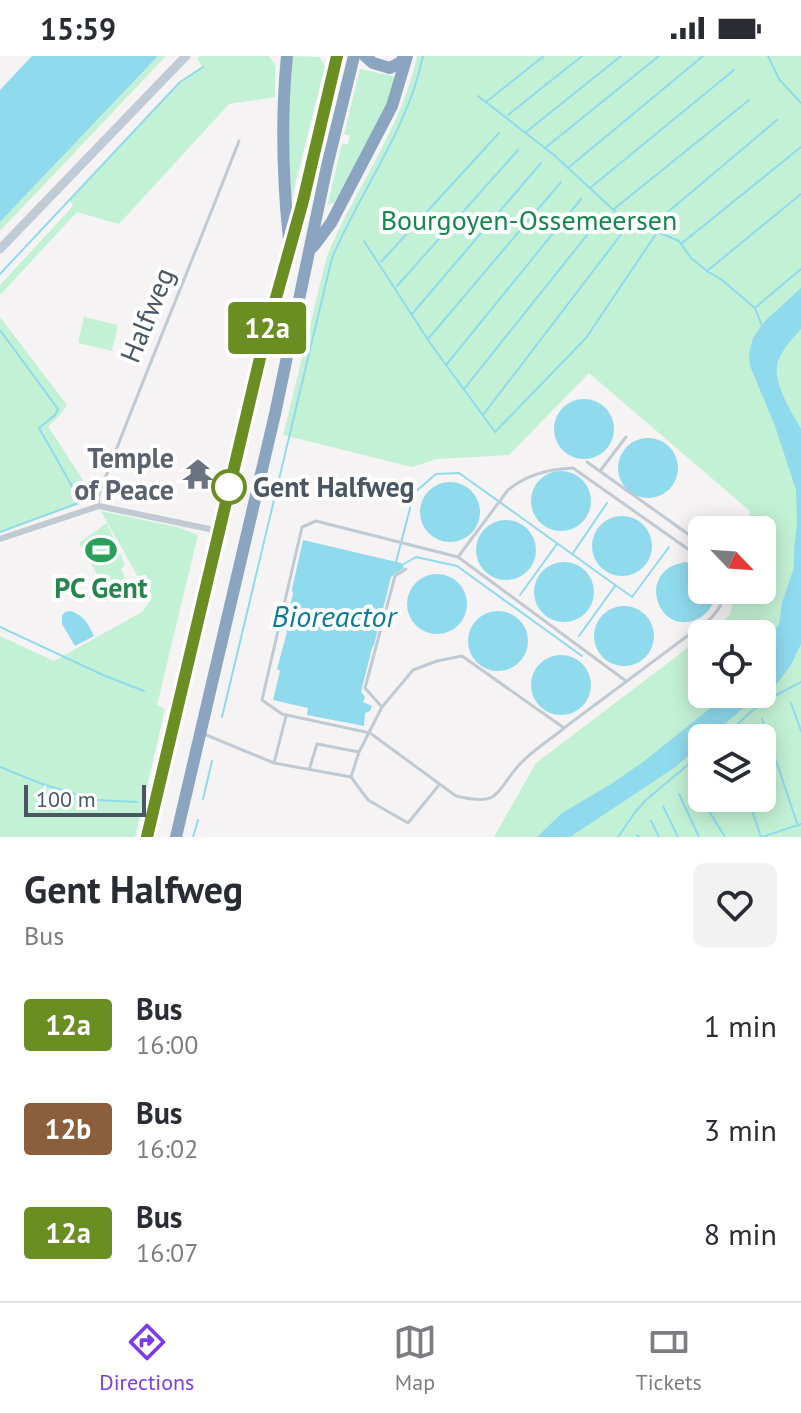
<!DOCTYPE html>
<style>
body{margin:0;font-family:"PT Sans",sans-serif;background:#f2f2f3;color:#2b2b33;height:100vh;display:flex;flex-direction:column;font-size:30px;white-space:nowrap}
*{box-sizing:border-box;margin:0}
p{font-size:26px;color:#7c7c81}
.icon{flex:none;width:44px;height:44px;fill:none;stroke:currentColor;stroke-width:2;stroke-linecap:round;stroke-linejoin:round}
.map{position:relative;height:781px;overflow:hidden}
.drawer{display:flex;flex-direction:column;background:#fff;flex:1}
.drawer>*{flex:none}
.badge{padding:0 16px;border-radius:6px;font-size:28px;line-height:52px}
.needle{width:52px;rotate:115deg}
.fabs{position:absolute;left:688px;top:460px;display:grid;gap:16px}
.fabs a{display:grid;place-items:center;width:88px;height:88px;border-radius:12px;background:#fff;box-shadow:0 4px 20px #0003;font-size:40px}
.scale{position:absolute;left:24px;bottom:20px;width:122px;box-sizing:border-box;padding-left:8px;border:4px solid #4a5661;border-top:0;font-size:22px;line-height:28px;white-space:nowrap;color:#4a5661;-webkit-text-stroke:6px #fff;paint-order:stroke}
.map>.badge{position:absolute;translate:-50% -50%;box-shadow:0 0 0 4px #fff}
.round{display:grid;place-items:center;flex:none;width:84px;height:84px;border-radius:12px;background:#f2f2f3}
.overview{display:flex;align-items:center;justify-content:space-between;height:136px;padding:0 24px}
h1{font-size:38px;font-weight:700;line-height:60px}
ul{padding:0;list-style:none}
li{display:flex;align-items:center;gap:24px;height:104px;padding:0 24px}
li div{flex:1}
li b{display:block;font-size:30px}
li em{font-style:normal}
li .badge{min-width:88px;font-weight:700;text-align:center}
.status{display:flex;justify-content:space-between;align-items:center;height:56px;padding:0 40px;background:#fff;direction:ltr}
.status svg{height:22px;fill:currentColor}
.dock{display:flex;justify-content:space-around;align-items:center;height:112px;border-top:2px solid #e1e1e2;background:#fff;font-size:22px;color:#7c7c81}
.dock a{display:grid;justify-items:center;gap:4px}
.dock .current{color:#7c3aed}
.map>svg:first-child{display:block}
.green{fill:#c3f1d5;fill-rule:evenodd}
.water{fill:#90daee}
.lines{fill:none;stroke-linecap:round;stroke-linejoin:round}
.stream{stroke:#90daee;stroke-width:2}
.lane{stroke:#c1cad2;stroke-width:3}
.street{stroke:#c1cad2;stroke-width:6}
.secondary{stroke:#c1cbd6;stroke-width:9}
.highway{stroke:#8ba5c1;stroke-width:12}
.line-casing{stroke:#fff;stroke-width:18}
.line{stroke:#6b8e23;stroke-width:12}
.stop-dot{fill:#fff;stroke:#6b8e23;stroke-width:4}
.labels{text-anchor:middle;stroke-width:8;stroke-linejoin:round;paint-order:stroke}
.park-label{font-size:28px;fill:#17864f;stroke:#fff}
.street-label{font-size:28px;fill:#4a5661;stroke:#fff}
.worship-label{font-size:28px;font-weight:bold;fill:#5b616d;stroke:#fff;text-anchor:end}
.stop-label{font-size:28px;font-weight:bold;fill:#4a5661;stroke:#fff;text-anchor:start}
.leisure-label{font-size:28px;font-weight:bold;fill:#27864d;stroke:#fff}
.water-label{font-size:30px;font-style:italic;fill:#0c7c9b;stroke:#fff}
</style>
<div class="status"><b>15:59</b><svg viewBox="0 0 49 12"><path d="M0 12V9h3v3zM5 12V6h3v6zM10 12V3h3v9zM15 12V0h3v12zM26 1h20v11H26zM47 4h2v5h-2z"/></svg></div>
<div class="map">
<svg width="801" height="781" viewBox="0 0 801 781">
<rect width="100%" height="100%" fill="#f5f3f3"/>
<path class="green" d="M158 0H166L0 175V166Z
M200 0H269L275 9V41L229 48 119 168 77 156 0 239V229L73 150 70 144 180 26 203 12 197 2Z
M293 0 319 1 325 10 291 145C290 97 284 47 293 0Z
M417 0H801V781H494L536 707 702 581V638H762V578H706L730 559 735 534H762V474H747L750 455 589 317 509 399 437 403 412 411 283 379 327 200C355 133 402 72 417 0ZM702 682H762V742H702Z
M360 13 402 22 343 146 328 148 342 87 347 89 350 80 344 78Z
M0 261 67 349 58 361 48 370 95 443 0 476Z
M84 261 118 269 112 295 78 287Z
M101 455 177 471 198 479 157 649 165 653 135 781H0V580L54 605 142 556 151 544Z
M107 467 125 509 121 512 125 522 107 535 79 487Z"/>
<path class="water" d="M32 0H158L0 166V34Z
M801 232V273C792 283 782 293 778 306 771 324 792 357 801 373V588L791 609 776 629 749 647 709 682H702V688L674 712 570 781H537L562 757 611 728 643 706 728 638H762V607L771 588 775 573 779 568 782 547 794 511V493L797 468 796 434 775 370 750 310 749 297 753 282 765 265Z
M554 373a30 30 0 1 1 60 0a30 30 0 1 1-60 0Z
M618 412a30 30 0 1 1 60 0a30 30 0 1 1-60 0Z
M531 445a30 30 0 1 1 60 0a30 30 0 1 1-60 0Z
M420 456a30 30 0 1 1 60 0a30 30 0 1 1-60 0Z
M592 490a30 30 0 1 1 60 0a30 30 0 1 1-60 0Z
M476 494a30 30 0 1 1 60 0a30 30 0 1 1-60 0Z
M303 484 401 507 404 512 391 521 374 589 372 592 361 636 365 641 363 646 372 650 370 655 365 657 364 670 307 659 308 652 273 644 280 615 277 613 287 576 285 570 293 538 292 533Z
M686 506 702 512V534H715C715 545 711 555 701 561 660 586 632 514 686 506Z
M534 536a30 30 0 1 1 60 0a30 30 0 1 1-60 0Z
M407 548a30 30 0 1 1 60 0a30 30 0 1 1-60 0Z
M594 580a30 30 0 1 1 60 0a30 30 0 1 1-60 0Z
M71 555C84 560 88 567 94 580L75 590 62 568V560L65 556Z
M468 585a30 30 0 1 1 60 0a30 30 0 1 1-60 0Z
M531 629a30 30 0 1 1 60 0a30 30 0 1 1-60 0Z"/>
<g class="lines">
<path class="stream" d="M768 0 779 23 801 47
M478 40 554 99 620 160 679 185 691 202 707 215 722 224 755 252 762 270
M486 46 544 0
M508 59 582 0
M526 76 621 0
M545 92 659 0
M568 112 703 0
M590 132 734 14
M614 153 749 44
M650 171 777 64
M364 185 430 287 495 376 586 282 658 175
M681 188 801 91
M381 206 499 77
M707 215 801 138
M0 218 180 26 203 11
M397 230 518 94
M756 251 801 213
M412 258 541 107
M0 274 58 353 55 359 39 372 81 446 0 476
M428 283 561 126
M446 309 581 143
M464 333 603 159
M483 359 623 176
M573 497 607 447
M396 506 414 437 436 418 459 417 632 541 669 491
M402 509 416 501 457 510 582 600
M520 539 557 488
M0 571 103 619 144 635
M579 580 615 530
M791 647 801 675
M222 661 332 202C361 134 408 73 423 0
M762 663 798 770
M722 682 752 655 769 643 801 626
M0 711 42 728 96 744 137 746
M679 738 699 781
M699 739 725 781
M748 742 761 781
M203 743 212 705
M663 750 678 781
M651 765 659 781
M637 779 639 781
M193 781 198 764
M618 781 636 755 646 744 702 697
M762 781 801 768"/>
<path class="lane" d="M587 406 702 488
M600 415 626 381
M99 450 98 441C143 322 193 204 239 85
M458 501 508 434C527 418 549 413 573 412L702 503
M382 651 413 614 437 605 462 600 564 672 710 563C719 554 723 547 723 534
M564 672C550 684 533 694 520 708 494 736 502 751 456 740L370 677 282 658 262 644 302 471 316 465 458 501 626 625
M204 678 274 707 351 721 368 744 408 767 439 729
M359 696 382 651 365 632 395 520 406 513
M274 707 286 660
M310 711 317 688 359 696 351 721"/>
<path class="street" d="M0 483 99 450 219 475"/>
<path class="secondary" d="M0 193 186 0"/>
<path class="highway" d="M287 0C281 59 283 126 289 184
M365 0 373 7 390 12 401 6 404 0
M313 191 331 167 392 50 407 0
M147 781 264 285 303 145 337 0
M176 781 275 358 327 110 354 0"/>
</g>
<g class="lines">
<defs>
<path id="line" d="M147 781 264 285 303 145 337 0"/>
</defs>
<use href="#line" class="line-casing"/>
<use href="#line" class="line"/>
</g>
<defs>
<symbol id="temple-bare" viewBox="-9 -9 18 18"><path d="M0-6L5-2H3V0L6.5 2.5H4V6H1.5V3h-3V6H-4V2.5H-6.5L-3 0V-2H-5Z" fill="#6b7280" stroke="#fff" stroke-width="2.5" paint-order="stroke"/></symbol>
<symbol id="stadium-bare" viewBox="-9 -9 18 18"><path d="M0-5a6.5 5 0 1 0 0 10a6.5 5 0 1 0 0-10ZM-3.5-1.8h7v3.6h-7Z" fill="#2e9e5b" stroke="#fff" stroke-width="2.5" paint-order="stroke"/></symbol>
</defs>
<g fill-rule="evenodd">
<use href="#temple-bare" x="176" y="396" width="44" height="44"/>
<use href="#stadium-bare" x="79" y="472" width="44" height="44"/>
</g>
<circle class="stop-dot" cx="229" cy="431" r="16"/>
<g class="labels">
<g class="park-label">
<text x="529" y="174">Bourgoyen-Ossemeersen</text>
</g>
<g class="street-label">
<text transform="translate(147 259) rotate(-68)" y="10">Halfweg</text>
</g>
<g class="worship-label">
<text x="174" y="412">Temple<tspan x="174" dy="32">of Peace</tspan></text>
</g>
<g class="stop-label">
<text x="253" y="441">Gent Halfweg</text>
</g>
<g class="leisure-label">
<text x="101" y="542">PC Gent</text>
</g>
<g class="water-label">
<text x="334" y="571">Bioreactor</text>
</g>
</g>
</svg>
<div class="fabs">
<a><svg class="needle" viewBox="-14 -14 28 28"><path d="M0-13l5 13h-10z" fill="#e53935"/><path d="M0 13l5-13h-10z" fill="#7c7c81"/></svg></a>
<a><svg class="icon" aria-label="locate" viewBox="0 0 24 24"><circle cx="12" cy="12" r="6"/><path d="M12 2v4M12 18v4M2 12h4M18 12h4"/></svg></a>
<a><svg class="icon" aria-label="layers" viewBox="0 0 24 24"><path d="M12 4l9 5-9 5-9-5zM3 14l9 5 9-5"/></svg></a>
</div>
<div class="scale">100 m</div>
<b class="badge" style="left:267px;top:272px;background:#6b8e23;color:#fff">12a</b>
</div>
<section class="drawer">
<div class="overview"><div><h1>Gent Halfweg</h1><p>Bus</p></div><a class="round"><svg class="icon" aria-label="heart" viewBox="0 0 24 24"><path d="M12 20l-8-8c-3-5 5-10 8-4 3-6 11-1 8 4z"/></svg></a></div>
<ul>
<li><span class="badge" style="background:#6b8e23;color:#fff">12a</span><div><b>Bus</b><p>16:00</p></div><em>1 min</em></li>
<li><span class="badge" style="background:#8b5e3c;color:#fff">12b</span><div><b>Bus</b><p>16:02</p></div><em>3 min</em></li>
<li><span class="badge" style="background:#6b8e23;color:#fff">12a</span><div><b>Bus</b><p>16:07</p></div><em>8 min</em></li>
</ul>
</section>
<nav class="dock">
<a class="current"><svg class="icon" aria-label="directions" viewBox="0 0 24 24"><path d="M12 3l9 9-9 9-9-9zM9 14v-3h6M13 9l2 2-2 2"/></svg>Directions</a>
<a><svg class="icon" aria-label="map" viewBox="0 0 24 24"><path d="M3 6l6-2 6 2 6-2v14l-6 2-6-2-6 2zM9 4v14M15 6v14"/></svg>Map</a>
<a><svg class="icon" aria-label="tickets" viewBox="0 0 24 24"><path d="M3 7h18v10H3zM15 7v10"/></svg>Tickets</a>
</nav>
